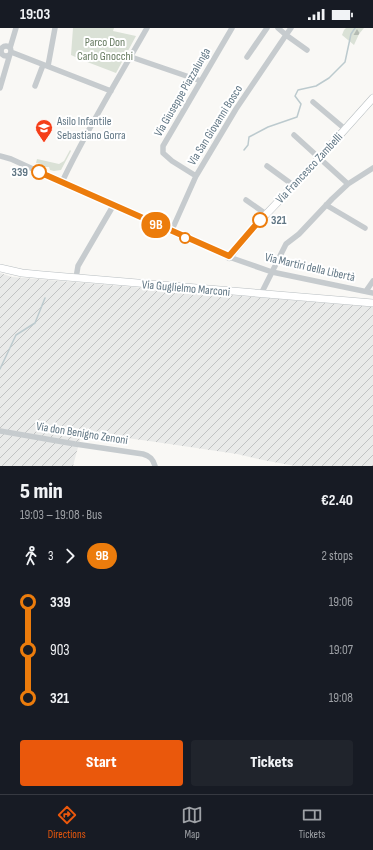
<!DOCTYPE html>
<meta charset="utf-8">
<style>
body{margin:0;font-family:"Sofia Sans Condensed",sans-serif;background:#20242c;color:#f1f3f6;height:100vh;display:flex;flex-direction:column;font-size:15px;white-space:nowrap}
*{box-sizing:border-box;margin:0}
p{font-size:13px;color:#9ea1a6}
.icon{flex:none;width:22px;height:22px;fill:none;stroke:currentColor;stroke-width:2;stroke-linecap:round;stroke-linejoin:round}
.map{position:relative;height:438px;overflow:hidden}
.details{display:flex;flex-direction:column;background:#171b24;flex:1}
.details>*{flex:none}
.badge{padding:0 8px;border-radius:13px;font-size:14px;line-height:26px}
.map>.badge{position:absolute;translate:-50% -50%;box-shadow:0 0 0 2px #fff}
.legs{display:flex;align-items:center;gap:6px;height:44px;padding:0 20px;font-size:13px}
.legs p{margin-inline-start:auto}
.overview{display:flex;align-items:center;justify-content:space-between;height:68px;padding:0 20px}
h1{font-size:22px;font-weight:800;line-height:30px}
.button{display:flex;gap:8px;margin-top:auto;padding:8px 20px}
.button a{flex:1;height:46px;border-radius:4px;background:#ea580c;color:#fff;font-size:16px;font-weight:800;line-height:46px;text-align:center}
.button a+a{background:#20242c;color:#f1f3f6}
ul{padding:0 20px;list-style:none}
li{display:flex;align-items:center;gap:14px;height:48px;font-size:15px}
li i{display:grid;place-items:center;width:6px;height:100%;margin:0 5px;background:currentColor}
li i::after{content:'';width:10px;height:10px;margin:-5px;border:3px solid;border-radius:50%;background:#171b24}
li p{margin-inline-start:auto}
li:first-child i{background:linear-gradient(#0000 50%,currentColor 0)}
li:last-child i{background:linear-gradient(currentColor 50%,#0000 0)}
.status{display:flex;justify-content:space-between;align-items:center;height:28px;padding:0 20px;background:#171b24;direction:ltr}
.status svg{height:11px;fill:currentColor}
.menu{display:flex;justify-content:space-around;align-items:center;height:56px;border-top:1px solid #363941;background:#171b24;font-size:11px;color:#9ea1a6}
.menu a{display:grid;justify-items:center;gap:2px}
.menu .active{color:#ea580c}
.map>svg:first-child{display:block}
.industrial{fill:url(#industrial-furrows)}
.green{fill:#dae1d6}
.forest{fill:url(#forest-firs)}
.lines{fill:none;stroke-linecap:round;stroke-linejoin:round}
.stream{stroke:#bccace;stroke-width:1.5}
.major-casing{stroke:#b8bec1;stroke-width:8}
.minor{stroke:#c6cbce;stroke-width:5.5}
.major{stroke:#fff;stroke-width:7}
.line-1-casing{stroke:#fff;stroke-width:9}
.line-1{stroke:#ec7c0c;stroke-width:6}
.stop-1-dot{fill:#fff;stroke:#ec7c0c;stroke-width:2}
.labels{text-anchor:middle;stroke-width:4;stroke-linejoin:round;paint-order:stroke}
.park-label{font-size:12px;fill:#667a60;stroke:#fff}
.street-label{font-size:12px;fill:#607684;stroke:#fff}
.poi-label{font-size:12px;fill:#607684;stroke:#fff;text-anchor:start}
.stop-label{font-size:12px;font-weight:bold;fill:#607684;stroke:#fff;text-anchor:end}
</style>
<div class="status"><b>19:03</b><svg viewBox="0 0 49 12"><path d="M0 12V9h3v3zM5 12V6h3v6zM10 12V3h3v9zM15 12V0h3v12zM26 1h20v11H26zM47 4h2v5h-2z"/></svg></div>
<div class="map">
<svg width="373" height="438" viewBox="0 0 373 438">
<defs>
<pattern id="industrial-furrows" width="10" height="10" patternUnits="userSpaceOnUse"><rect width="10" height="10" fill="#e9eae9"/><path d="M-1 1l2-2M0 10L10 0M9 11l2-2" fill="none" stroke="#c0c2c2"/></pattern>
<pattern id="forest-firs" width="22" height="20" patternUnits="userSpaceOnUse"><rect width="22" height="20" fill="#dae1d6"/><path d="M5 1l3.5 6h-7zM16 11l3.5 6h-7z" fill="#b4bbb3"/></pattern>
</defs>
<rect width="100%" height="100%" fill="#f9f8f5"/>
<path class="industrial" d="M0 245 12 249 373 279V438H295L263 432 237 426 149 413 82 404 73 438H0Z"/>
<path class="green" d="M73 0H114L113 3 136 8 116 45 82 32 71 27Z
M70 122 71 123 61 142 54 143 50 142 49 139H44L41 136 36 135 37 131 59 136 64 133Z"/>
<path class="forest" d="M346 0H364L359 6 354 17 342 7 344 2Z"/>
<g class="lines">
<path class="stream" d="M244 122 248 117 249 109 268 99 297 89 301 76 295 68 298 62 316 58 329 50 345 34 351 6 355 0
M0 341 16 307 35 295 45 270"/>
<defs>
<path id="major" d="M229 229 254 199 313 137 373 70
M0 240 22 245 43 247 373 275"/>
</defs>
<use href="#major" class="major-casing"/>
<path class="minor" d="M278 0 286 7 291 0
M1 23a5 5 0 1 1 10 0a5 5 0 1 1-10 0Z
M10 20 16 0
M11 24 111 63
M131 29 201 53
M247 29 267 0
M48 38 55 0
M35 58 43 37
M0 60 10 26
M313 74 345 101
M294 107 348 156
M0 128 11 131 171 204 229 229 272 244 373 265
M267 138 293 157
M196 148 172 133 163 125V118L232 0
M62 154C87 101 118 51 147 0
M246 172 266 186
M326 177 365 200
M171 204 196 148 236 81 286 7 307 22
M76 250 78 238 113 178
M366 263 373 253
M261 266 286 216 299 206 332 171 348 156 373 140
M0 403 75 416 143 426C150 428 153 431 155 438"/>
<use href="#major" class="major"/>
</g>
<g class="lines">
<defs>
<path id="line-1" d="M39 144 229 228 260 192"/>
</defs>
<use href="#line-1" class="line-1-casing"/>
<use href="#line-1" class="line-1"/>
</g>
<defs>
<symbol id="school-pin" viewBox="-11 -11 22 30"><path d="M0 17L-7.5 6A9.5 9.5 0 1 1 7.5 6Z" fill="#f53f19" stroke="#fff"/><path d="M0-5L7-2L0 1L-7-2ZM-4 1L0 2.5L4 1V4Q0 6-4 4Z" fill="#fff"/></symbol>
</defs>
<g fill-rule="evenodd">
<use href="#school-pin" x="34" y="90" width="20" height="27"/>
</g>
<g class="stop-1-dot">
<circle cx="39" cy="144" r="7"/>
<circle cx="260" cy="192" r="7"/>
<circle cx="185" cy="210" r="5"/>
</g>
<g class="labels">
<g class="park-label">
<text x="105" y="18">Parco Don<tspan x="105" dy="14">Carlo Gnocchi</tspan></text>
</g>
<g class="street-label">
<text transform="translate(182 64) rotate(-60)" y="4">Via Giuseppe Piazzalunga</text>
<text transform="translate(215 97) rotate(-58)" y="4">Via San Giovanni Bosco</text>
<text transform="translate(309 140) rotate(-47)" y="4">Via Francesco Zambelli</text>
<text transform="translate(310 239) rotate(13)" y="4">Via Martiri della Libertà</text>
<text transform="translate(186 260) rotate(5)" y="4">Via Guglielmo Marconi</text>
<text transform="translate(82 405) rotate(9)" y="4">Via don Benigno Zenoni</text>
</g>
<g class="poi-label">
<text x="57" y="97">Asilo Infantile<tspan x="57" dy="14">Sebastiano Gorra</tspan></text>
</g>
<g class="stop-label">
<text x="28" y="148">339</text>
<text x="271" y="196" text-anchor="start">321</text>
</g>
</g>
</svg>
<b class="badge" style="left:156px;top:197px;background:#ec7c0c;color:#fff">9B</b>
</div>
<section class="details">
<div class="overview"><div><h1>5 min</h1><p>19:03 – 19:08 · Bus</p></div><b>€2.40</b></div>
<div class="legs"><svg class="icon" aria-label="walk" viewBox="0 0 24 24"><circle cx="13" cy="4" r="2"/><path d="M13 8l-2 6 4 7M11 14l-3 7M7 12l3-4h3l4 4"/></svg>3<svg class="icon" aria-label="forward" viewBox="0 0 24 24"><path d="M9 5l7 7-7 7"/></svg><b class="badge" style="background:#ec7c0c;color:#fff">9B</b><p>2 stops</p></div>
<ul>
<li><i style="color:#ec7c0c"></i><b>339</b><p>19:06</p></li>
<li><i style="color:#ec7c0c"></i><span>903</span><p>19:07</p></li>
<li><i style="color:#ec7c0c"></i><b>321</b><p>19:08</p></li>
</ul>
<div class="button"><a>Start</a><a>Tickets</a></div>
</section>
<nav class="menu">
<a class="active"><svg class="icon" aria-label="directions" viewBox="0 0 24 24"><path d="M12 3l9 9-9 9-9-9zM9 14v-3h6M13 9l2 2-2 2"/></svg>Directions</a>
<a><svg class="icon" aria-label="map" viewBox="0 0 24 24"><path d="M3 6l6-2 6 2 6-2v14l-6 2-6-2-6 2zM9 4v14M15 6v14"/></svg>Map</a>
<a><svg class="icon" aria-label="tickets" viewBox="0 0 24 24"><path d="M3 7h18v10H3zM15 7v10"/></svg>Tickets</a>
</nav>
